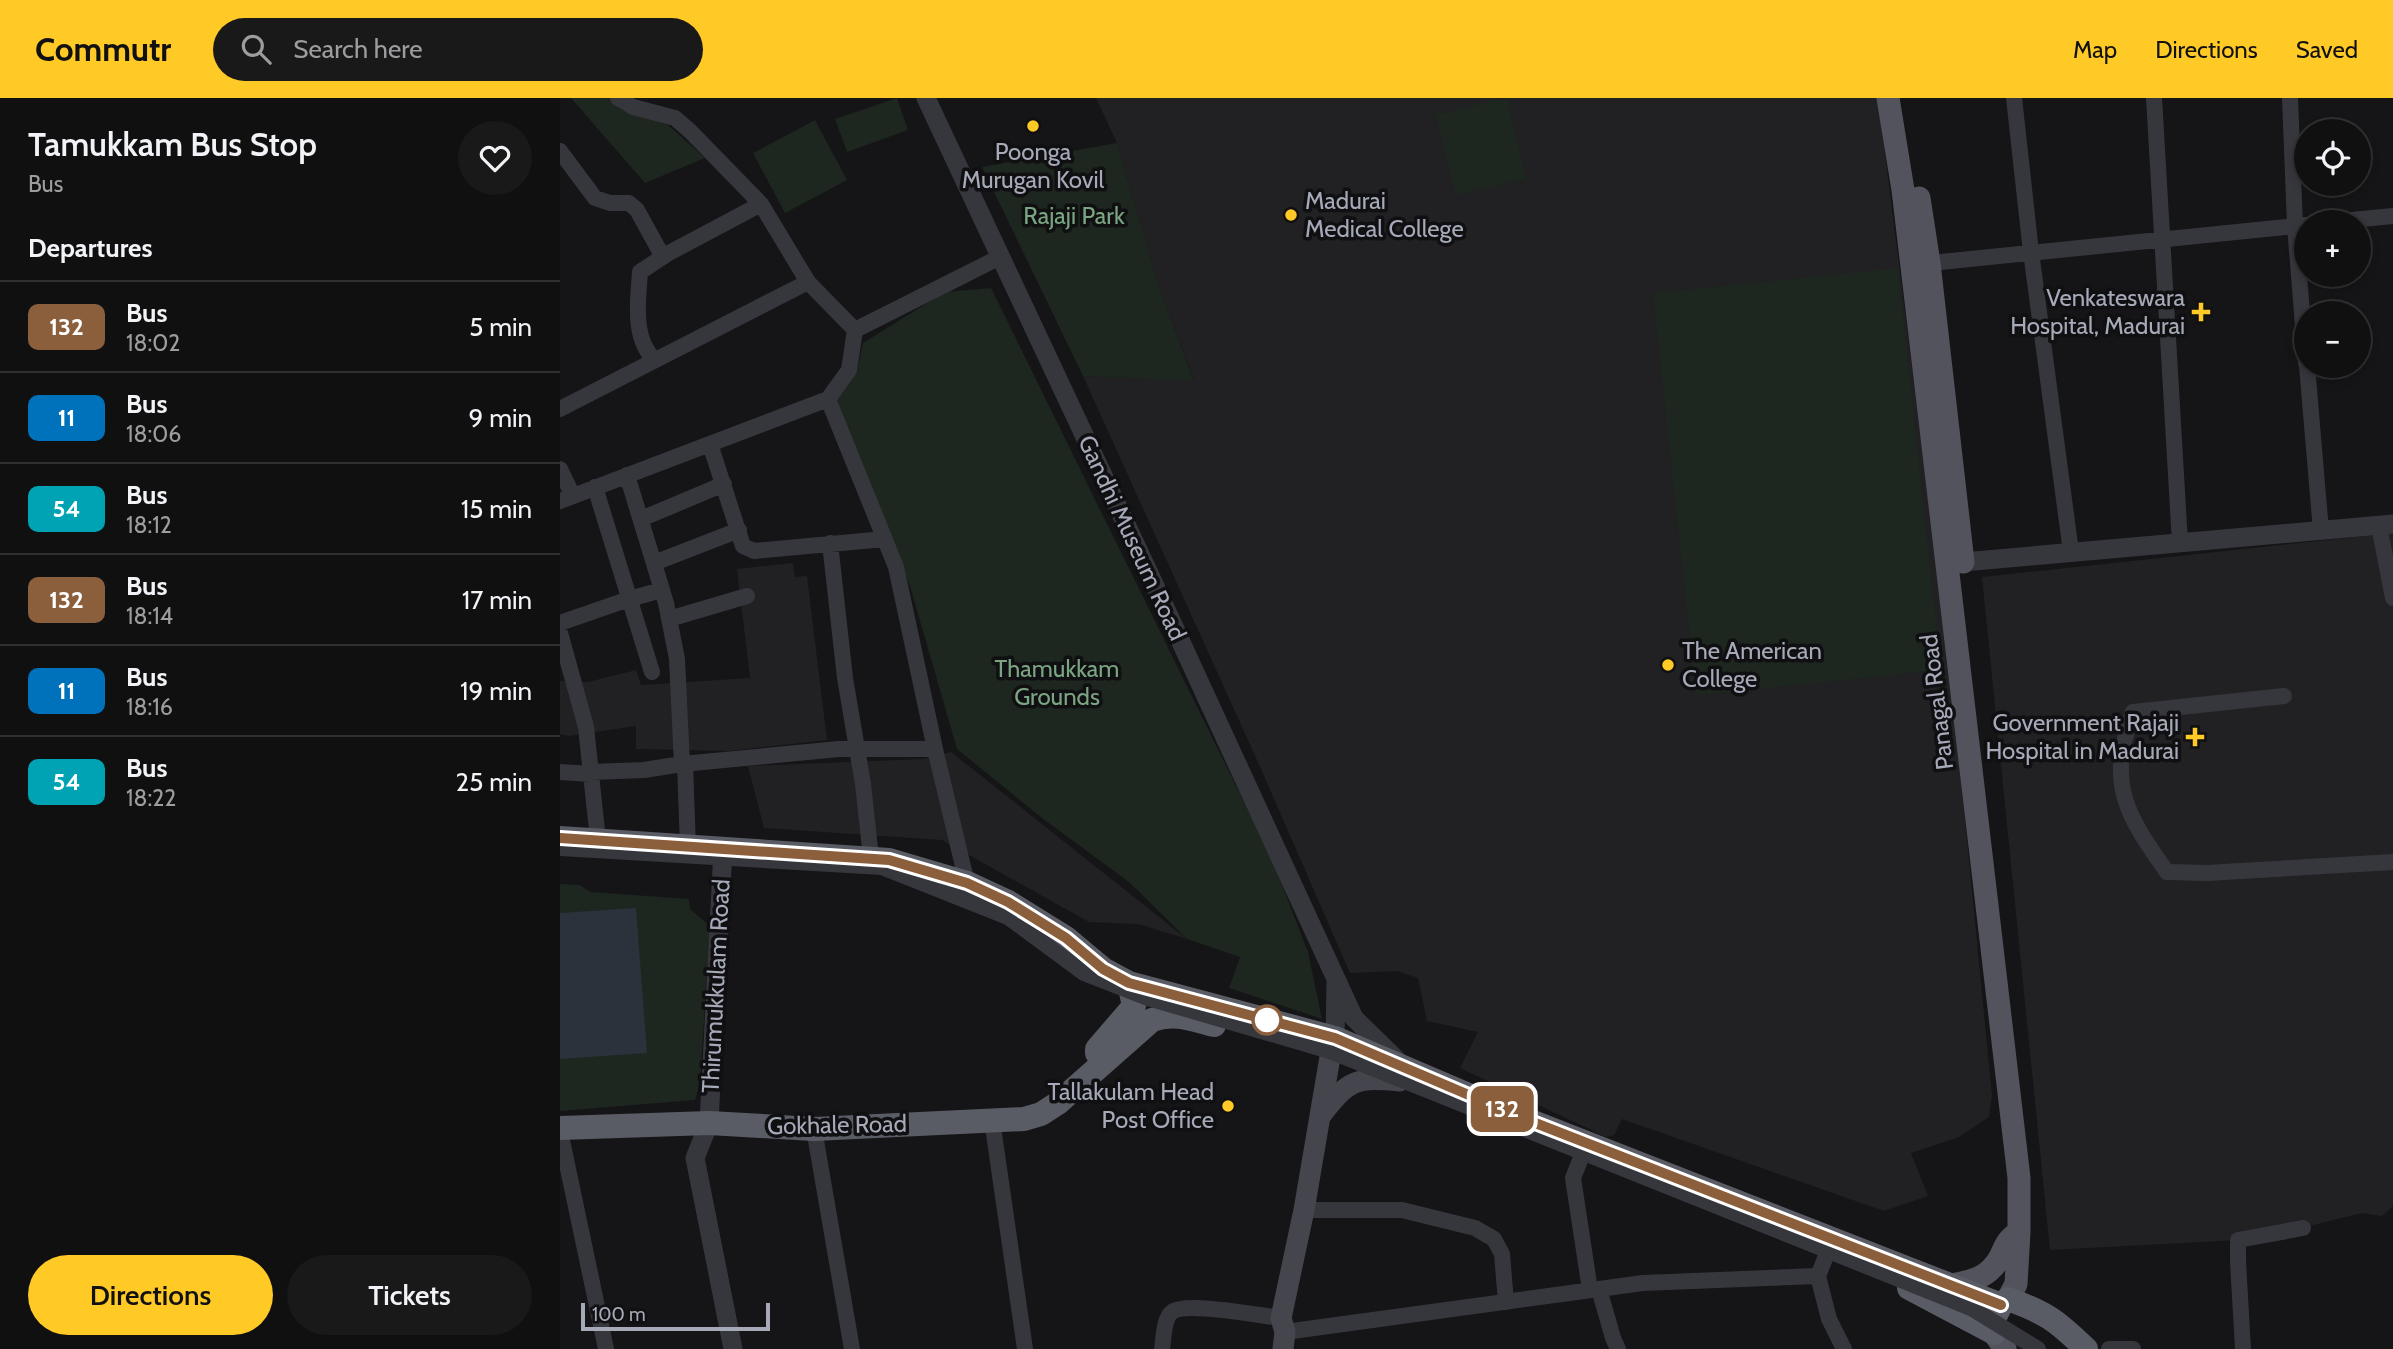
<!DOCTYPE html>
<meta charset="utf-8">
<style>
body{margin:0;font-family:Cabin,sans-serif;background:#19191a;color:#f1f3f6;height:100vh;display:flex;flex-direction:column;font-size:26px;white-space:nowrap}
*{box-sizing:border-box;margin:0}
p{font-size:23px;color:#9c9d9f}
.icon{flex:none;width:38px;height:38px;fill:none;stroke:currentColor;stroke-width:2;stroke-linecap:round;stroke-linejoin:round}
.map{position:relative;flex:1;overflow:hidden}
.panel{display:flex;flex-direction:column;background:#101011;width:560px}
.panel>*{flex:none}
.badge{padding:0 14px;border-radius:10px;font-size:24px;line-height:46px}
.tools{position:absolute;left:1734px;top:21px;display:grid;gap:14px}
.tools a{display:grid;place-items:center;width:77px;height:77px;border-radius:50%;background:#101011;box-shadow:0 4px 10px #0003,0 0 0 2px #303031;font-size:35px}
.scale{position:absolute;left:21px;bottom:18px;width:189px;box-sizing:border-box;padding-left:7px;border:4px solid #a6aab8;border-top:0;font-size:19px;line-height:24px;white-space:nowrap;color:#a6aab8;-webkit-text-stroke:5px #101012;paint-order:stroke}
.map>.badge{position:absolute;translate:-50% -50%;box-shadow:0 0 0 4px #fff}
h2{padding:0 28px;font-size:26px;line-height:63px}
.round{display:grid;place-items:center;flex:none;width:74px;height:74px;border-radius:37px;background:#19191a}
.head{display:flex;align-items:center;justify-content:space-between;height:119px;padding:0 28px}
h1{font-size:33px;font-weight:600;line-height:52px}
.cta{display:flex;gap:14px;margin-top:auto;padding:14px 28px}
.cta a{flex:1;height:80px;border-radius:42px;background:#ffca25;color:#111;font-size:28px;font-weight:600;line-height:80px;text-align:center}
.cta a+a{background:#19191a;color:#f1f3f6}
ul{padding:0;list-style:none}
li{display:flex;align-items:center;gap:21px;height:91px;padding:0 28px;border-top:2px solid #303031}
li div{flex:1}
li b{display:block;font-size:26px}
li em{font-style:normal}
li .badge{min-width:77px;font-weight:700;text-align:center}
header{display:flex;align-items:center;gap:42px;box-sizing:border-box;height:98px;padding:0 35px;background:#ffca25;color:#111}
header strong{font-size:33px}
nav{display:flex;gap:38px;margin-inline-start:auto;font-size:24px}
.search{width:490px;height:63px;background:#19191a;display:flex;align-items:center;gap:18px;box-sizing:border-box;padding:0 24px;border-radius:38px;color:#9c9d9f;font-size:26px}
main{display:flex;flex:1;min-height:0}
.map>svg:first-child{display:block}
.built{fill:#212124}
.green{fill:#1d261f}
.water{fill:#2a323c}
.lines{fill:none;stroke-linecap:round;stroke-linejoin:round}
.minor{stroke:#36363d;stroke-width:16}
.tertiary{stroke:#36363d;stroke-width:19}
.secondary{stroke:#44454d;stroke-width:21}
.primary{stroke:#52535c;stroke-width:23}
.trunk{stroke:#5a5c65;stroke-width:24}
.minor-bridge{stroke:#36363d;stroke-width:16}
.line-casing{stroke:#fff;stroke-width:16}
.line{stroke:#8b5e3c;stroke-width:10}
.poi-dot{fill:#ffca25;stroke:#101012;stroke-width:2.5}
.stop-dot{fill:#fff;stroke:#8b5e3c;stroke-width:3.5}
.labels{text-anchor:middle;stroke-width:7;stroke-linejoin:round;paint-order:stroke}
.poi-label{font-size:24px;fill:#a6aab8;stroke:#101012;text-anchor:end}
.park-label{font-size:24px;fill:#7ba582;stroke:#101012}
.street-label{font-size:24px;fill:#a6aab8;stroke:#101012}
</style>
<header>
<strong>Commutr</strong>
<div class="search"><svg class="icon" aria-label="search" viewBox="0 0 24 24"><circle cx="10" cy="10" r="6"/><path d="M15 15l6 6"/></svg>Search here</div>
<nav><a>Map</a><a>Directions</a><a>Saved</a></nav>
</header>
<main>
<section class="panel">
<div class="head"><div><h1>Tamukkam Bus Stop</h1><p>Bus</p></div><a class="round"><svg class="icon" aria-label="heart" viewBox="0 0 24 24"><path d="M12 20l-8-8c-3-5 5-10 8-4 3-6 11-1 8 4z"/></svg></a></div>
<h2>Departures</h2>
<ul>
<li><span class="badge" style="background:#8b5e3c;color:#fff">132</span><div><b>Bus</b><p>18:02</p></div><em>5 min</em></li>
<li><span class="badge" style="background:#0072bc;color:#fff">11</span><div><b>Bus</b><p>18:06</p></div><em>9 min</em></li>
<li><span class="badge" style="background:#00a3b4;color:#fff">54</span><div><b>Bus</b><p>18:12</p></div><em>15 min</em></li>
<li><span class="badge" style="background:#8b5e3c;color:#fff">132</span><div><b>Bus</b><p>18:14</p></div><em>17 min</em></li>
<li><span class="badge" style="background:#0072bc;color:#fff">11</span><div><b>Bus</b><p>18:16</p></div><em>19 min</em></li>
<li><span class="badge" style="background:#00a3b4;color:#fff">54</span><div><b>Bus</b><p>18:22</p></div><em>25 min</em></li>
</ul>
<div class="cta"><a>Directions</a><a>Tickets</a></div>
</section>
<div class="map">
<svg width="1833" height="1251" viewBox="0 0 1833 1251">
<rect width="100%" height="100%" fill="#151517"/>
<path class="built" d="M536 0H1318L1392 587 1432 998 1429 1019 1399 1039 1351 1055 1368 1098 1324 1113 1062 1021 1054 1037 1046 1039 900 970 918 934 867 923 858 880 838 873 790 875 697 662 523 278 634 282 599 188 557 45Z
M1833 435V1108L1822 1118 1802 1115 1697 1141 1490 1152 1422 479Z
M233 465 235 479 247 478 267 642 169 653 76 651V628L9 638 0 636V583L28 584 76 572 81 587 190 580 177 471Z
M391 654 627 841 578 826 529 824 382 742 204 730 188 668 363 661Z"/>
<path class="green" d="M11 0H50L60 11 108 27 145 60 85 85Z
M337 0 348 32 287 54 275 21Z
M947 0 966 81 896 97 876 17Z
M255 22 287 82 225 115 193 55Z
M557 45 599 188 634 283 523 278 422 69Z
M1338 170 1381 572 1136 597 1093 195Z
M431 190 712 761 748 854 762 921 669 890 680 859 627 841 569 784 482 720 397 651 350 488 276 300 297 273 303 245 385 194Z
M0 786 19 787 31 794 129 801 130 811 150 828 140 985 135 1002 0 1013Z"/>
<path class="water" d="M76 810 87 955 0 961V815Z"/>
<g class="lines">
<path class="minor" d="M58 0 73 9 115 20 131 34 201 106 248 184
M1454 0 1471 154 1511 454
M1594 0 1620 445
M1730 0 1735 128 1746 265
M0 53 35 100 50 105H69L77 112 103 159
M1771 124 1833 118
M1361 166 1746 127
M95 262C72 241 78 203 80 174L107 156 201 106
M1747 268 1761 433
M268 301 336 469 375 651
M0 311 248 184 295 232 440 159
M150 346 183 448 194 453 325 441
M0 371 13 398
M67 377 106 505 117 561 122 666 279 651H375L407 785
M35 389 92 574
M0 403 268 301 289 272 295 232
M81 421 164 386
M1819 428 1833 500
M270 445 285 580 303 686 311 760
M94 465 179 432
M109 521 187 498
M0 525 69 501 102 492
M0 535 26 629 38 742
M1724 598 1573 614C1547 686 1565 715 1607 774L1647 775 1833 764
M125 666 128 749
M0 674 31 676
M31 674 84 672 122 666
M432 1022 465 1251
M254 1031 292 1251
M0 1033 46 1251
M1021 1060 1013 1080 1030 1192
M744 1112H842L915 1130 934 1141 942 1156 946 1204
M1266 1158 1258 1178 1269 1221 1284 1251
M1039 1191 1053 1240 1058 1251
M725 1234 1083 1185 1258 1178
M602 1251C604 1241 603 1221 612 1214 626 1203 701 1218 721 1220
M1549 1251H1573
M1683 1251 1678 1164V1142L1743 1130"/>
<path class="tertiary" d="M366 0 609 518 794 920 836 961
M1403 464 1833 426
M163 751 149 1025 135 1060 173 1251
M775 940 776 885"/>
<path class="secondary" d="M762 1016C789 981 797 979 840 983
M723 1251 725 1234 721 1220 744 1112 770 959"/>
<path class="primary" d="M1328 0 1343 92 1459 1080V1134L1456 1186 1448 1201
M1359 100 1369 165 1403 464
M1392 1187C1407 1184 1423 1181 1433 1169 1446 1156 1440 1146 1459 1134
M1434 1235 1445 1251"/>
<path class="trunk" d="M0 740 329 762 407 785 448 804 506 840 543 871 569 885 775 940 965 1021 1441 1207
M537 955V951L574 908 569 885
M0 1030 149 1025 254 1031 464 1021 481 1016 498 1005 592 922C613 914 632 921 654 927
M1349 1190 1434 1235
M1435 1219 1441 1207 1448 1201C1487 1215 1497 1223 1526 1251"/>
<path class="minor-bridge" d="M0 750 322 769 448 819 524 875 588 900 770 953 1411 1210 1478 1251"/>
</g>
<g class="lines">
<defs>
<path id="line" d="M0 740 329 762 407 785 448 804 506 840 543 871 569 885 775 940 965 1021 1441 1207"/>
</defs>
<use href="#line" class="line-casing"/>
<use href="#line" class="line"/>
</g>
<g class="poi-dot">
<circle cx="473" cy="28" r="7"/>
<circle cx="731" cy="117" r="7"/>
<path d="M1637.5 203.5h7v7h7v7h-7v7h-7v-7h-7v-7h7z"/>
<circle cx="1108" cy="567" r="7"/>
<path d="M1631.5 628.5h7v7h7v7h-7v7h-7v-7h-7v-7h7z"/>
<circle cx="668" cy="1008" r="7"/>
</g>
<circle class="stop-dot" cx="707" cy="922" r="14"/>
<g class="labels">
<g class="poi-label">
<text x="473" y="62" text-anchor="middle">Poonga<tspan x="473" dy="28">Murugan Kovil</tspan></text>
<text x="745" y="111" text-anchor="start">Madurai<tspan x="745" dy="28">Medical College</tspan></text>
<text x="1625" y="208">Venkateswara<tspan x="1625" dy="28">Hospital, Madurai</tspan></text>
<text x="1122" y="561" text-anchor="start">The American<tspan x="1122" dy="28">College</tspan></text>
<text x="1619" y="633">Government Rajaji<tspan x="1619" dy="28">Hospital in Madurai</tspan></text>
<text x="654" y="1002">Tallakulam Head<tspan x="654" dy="28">Post Office</tspan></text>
</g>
<g class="park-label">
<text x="514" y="126">Rajaji Park</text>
<text x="497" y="579">Thamukkam<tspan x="497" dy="28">Grounds</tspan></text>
</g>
<g class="street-label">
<text transform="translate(572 440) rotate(65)" y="8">Gandhi Museum Road</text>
<text transform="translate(1377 604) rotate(-97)" y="8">Panagal Road</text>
<text transform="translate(156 888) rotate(-87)" y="8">Thirumukkulam Road</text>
<text transform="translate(277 1027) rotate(-1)" y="8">Gokhale Road</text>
</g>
</g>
</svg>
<div class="tools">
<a><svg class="icon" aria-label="locate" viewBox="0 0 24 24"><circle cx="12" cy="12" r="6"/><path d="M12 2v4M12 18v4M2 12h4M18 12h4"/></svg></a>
<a>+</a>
<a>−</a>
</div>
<div class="scale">100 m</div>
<b class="badge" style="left:942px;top:1011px;background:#8b5e3c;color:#fff">132</b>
</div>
</main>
